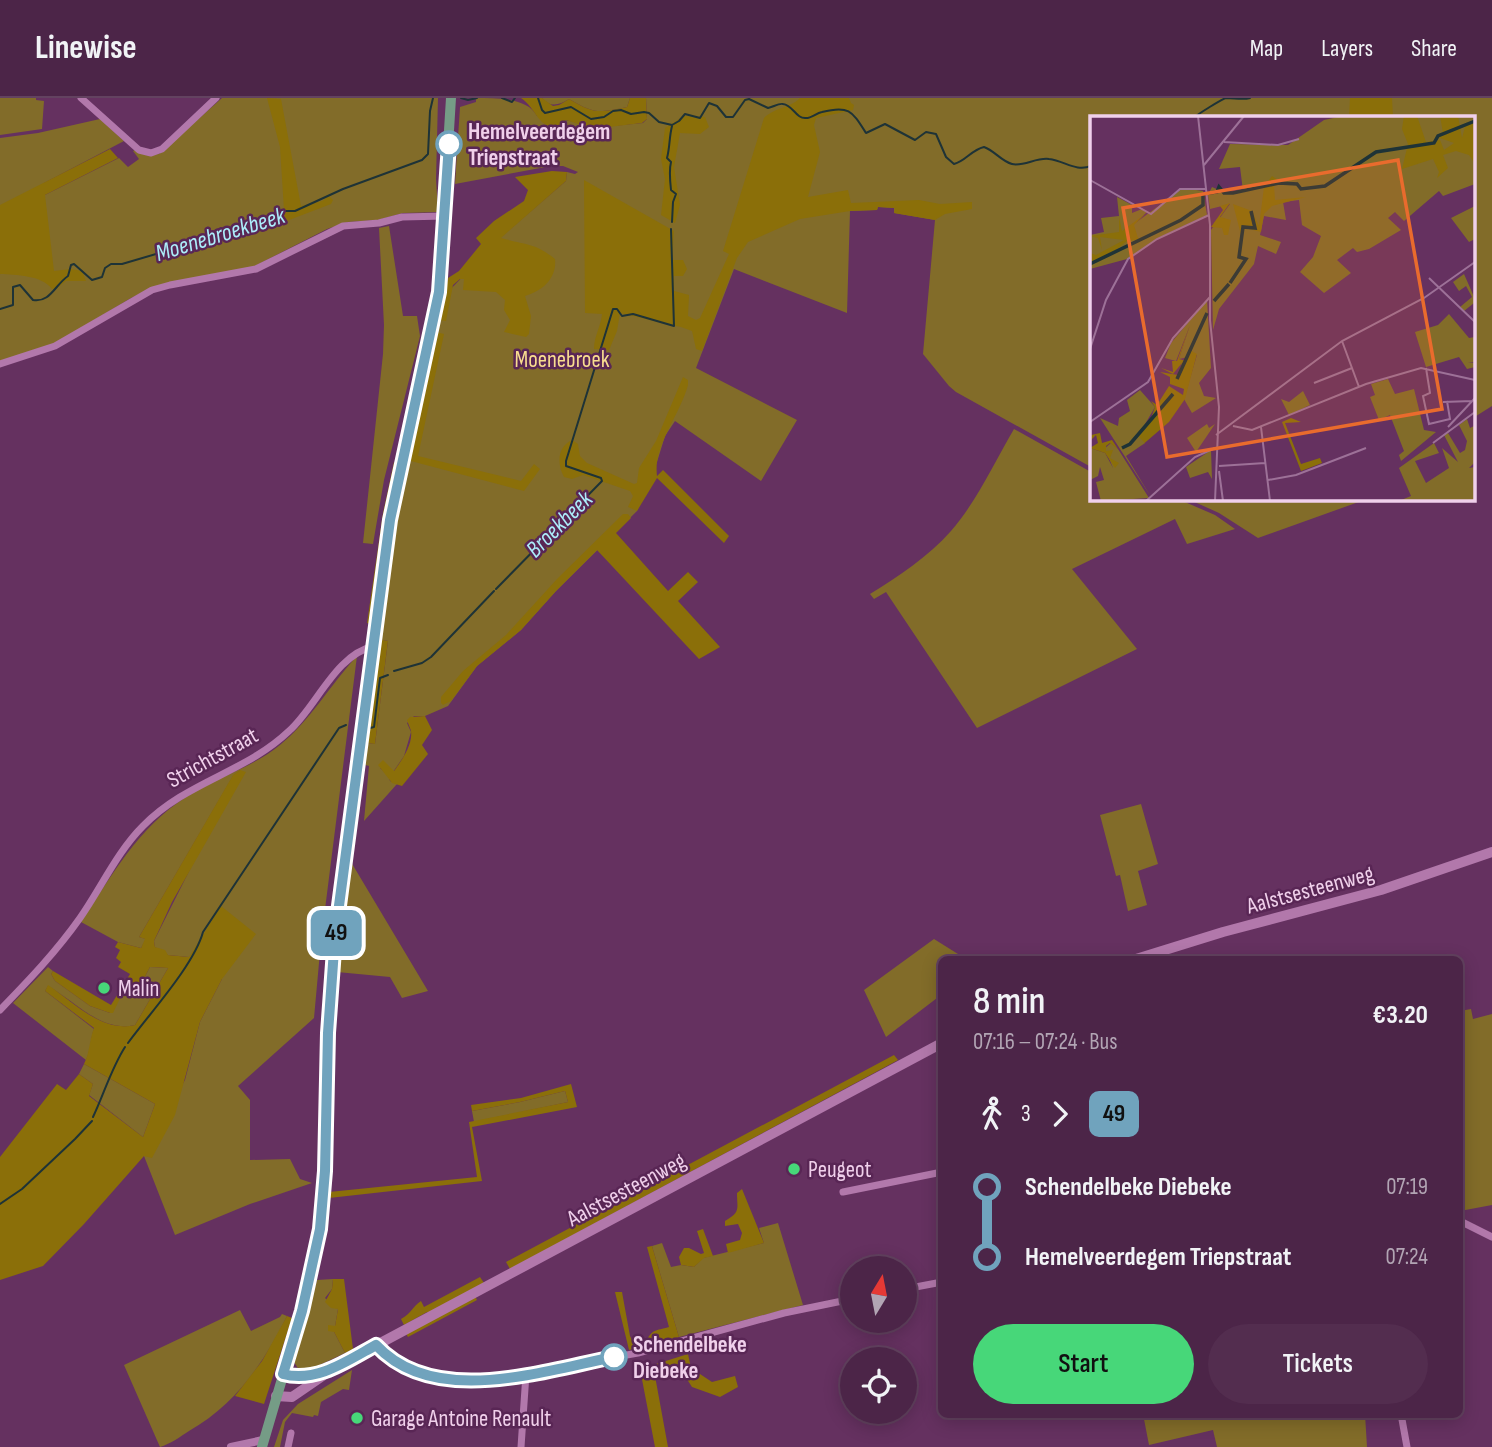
<!DOCTYPE html>
<meta charset="utf-8">
<style>
body{margin:0;font-family:"Sofia Sans Condensed",sans-serif;background:#532d4f;color:#f1f3f6;height:100vh;display:flex;flex-direction:column;font-size:26px;white-space:nowrap}
*{box-sizing:border-box;margin:0}
p{font-size:23px;color:#b2a5b4}
.icon{flex:none;width:38px;height:38px;fill:none;stroke:currentColor;stroke-width:2;stroke-linecap:round;stroke-linejoin:round}
.map{position:relative;flex:1;overflow:hidden}
.sheet{position:absolute;left:938px;top:858px;width:525px;height:462px;display:flex;flex-direction:column;background:#4c2548;border-radius:10px;box-shadow:0 4px 18px #0003,0 0 0 2px #634260}
.sheet>*{flex:none}
.badge{padding:0 14px;border-radius:10px;font-size:24px;line-height:46px}
.needle{width:46px;rotate:10deg}
.fabs{position:absolute;left:840px;top:1158px;display:grid;gap:14px}
.fabs a{display:grid;place-items:center;width:77px;height:77px;border-radius:50%;background:#4c2548;box-shadow:0 4px 18px #0003,0 0 0 2px #634260;font-size:35px}
.map>.badge{position:absolute;translate:-50% -50%;box-shadow:0 0 0 4px #fff}
.legs{display:flex;align-items:center;gap:10px;height:77px;padding:0 35px;font-size:23px}
.legs p{margin-inline-start:auto}
.head{display:flex;align-items:center;justify-content:space-between;height:119px;padding:0 35px}
h1{font-size:38px;font-weight:600;line-height:52px}
.primary-button{display:flex;gap:14px;margin-top:auto;padding:14px 35px}
.primary-button a{flex:1;height:80px;border-radius:42px;background:#47d779;color:#111;font-size:28px;font-weight:600;line-height:80px;text-align:center}
.primary-button a+a{background:#532d4f;color:#f1f3f6}
ul{padding:0 35px;list-style:none}
li{display:flex;align-items:center;gap:24px;height:70px;font-size:26px}
li i{display:grid;place-items:center;width:10px;height:100%;margin:0 9px;background:currentColor}
li i::after{content:'';width:18px;height:18px;margin:-9px;border:5px solid;border-radius:50%;background:#4c2548}
li p{margin-inline-start:auto}
li:first-child i{background:linear-gradient(#0000 50%,currentColor 0)}
li:last-child i{background:linear-gradient(currentColor 50%,#0000 0)}
header{display:flex;align-items:center;gap:42px;box-sizing:border-box;height:98px;padding:0 35px;background:#4c2548;border-bottom:2px solid #634260}
header strong{font-size:33px}
nav{display:flex;gap:38px;margin-inline-start:auto;font-size:24px}
.map>svg:first-child{display:block}
.green{fill:#826c29}
.forest{fill:#8b6f09}
.lines{fill:none;stroke-linecap:round;stroke-linejoin:round}
.stream{stroke:#1e3337;stroke-width:2}
.minor{stroke:#b278ab;stroke-width:7}
.tertiary{stroke:#b278ab;stroke-width:8}
.secondary{stroke:#b278ab;stroke-width:10}
.primary{stroke:#759c86;stroke-width:10}
.line-1-casing{stroke:#fff;stroke-width:16}
.line-1{stroke:#70a3bd;stroke-width:10}
.stop-1-dot{fill:#fff;stroke:#70a3bd;stroke-width:3.5}
.poi-dot{fill:#47d779;stroke:#592655;stroke-width:2.5}
.labels{text-anchor:middle;stroke-width:5;stroke-linejoin:round;paint-order:stroke}
.stop-label{font-size:23px;font-weight:bold;fill:#f0d0eb;stroke:#592655;text-anchor:start}
.park-label{font-size:23px;fill:#f8dd8f;stroke:#592655}
.street-label{font-size:23px;fill:#f0d0eb;stroke:#592655}
.poi-label{font-size:23px;fill:#f0d0eb;stroke:#592655;text-anchor:start}
.water-label{font-size:24px;font-style:italic;fill:#acedfa;stroke:#592655}
.inset-river{fill:none;stroke:#1e3337;stroke-width:3.5}
.inset-road{fill:none;stroke:#9d7198;stroke-width:2}
.view{fill:#e96b2d;fill-opacity:0.15;stroke:#e96b2d;stroke-width:3.5}
.inset-edge{fill:none;stroke:#f0d0eb;stroke-width:3.5}
</style>
<header>
<strong>Linewise</strong>
<nav><a>Map</a><a>Layers</a><a>Share</a></nav>
</header>
<div class="map">
<svg width="1492" height="1349" viewBox="0 0 1492 1349">
<rect width="100%" height="100%" fill="#653160"/>
<path class="green" d="M0 0H36V2L44 3 42 31 0 37Z
M222 0H438L436 81 438 114 403 115 378 122 348 124 327 131 251 170 157 188 131 200 54 246 0 264V40L38 35 100 21 124 43 44 85 45 97 119 60 128 69 139 61 133 53 135 52 145 57 159 56Z
M476 0C498 0 528 0 537 18L576 24 593 30 643 25 647 21 646 0H1492V308L1473 320V19H1091V369L956 294 949 288 923 256 935 122 894 115V110L878 109 877 112 850 113 847 215 734 171 696 270 797 322 761 383 675 323 665 338 652 380 637 413 556 493 521 532 477 568 448 608 425 618H414L407 625 411 634 404 658 393 674 380 670 388 677 390 683 397 686 364 723 369 668 362 666 366 645 375 646 388 543 378 541 397 412 445 197 500 140 566 83 567 74 575 76 578 74 563 68H551L455 86 460 9 476 4Z
M542 0H630L627 9C597 15 595 16 569 1 559 7 551 10 542 0Z
M389 128 403 218H417L420 238 384 382 373 446 363 445 383 256 384 227 379 130Z
M1014 331 1091 374V401H1178L1215 417 1235 431 1187 446 1175 421 1072 471 1137 551 977 630 886 494 874 501 870 496C899 478 928 459 951 433 977 403 994 365 1014 331Z
M1188 401H1367L1258 440 1219 415Z
M357 558 321 843 314 920 238 988 250 1002V1062L290 1061 300 1081 312 1085 250 1106 175 1137 144 1058 185 982 200 924 222 881 189 859 168 857 155 849 154 843 240 672 233 678 139 839 146 841 141 850 118 844 81 824C112 777 138 730 186 699 216 679 252 670 280 647 310 623 330 587 357 558Z
M1141 706 1158 766 1138 773 1147 807 1128 813 1120 777 1116 778 1100 717Z
M351 764 428 893 402 900 390 879 337 874Z
M934 841 966 861H942L941 897 886 939 864 892Z
M48 869 53 873 51 876 55 883 90 908 110 915 124 891 138 892 150 869 168 870 135 927C102 935 75 903 48 888L45 893 94 931C90 942 91 952 86 962L13 905Z
M1471 911 1473 921 1492 916V1107L1460 1113V913Z
M84 966 155 1006 143 1039 89 997 93 986 79 976Z
M565 993 568 1004 474 1024 472 1013 520 1004Z
M778 1125 803 1207 679 1239 652 1148 662 1145 671 1169 681 1167 694 1169 703 1160 764 1145 759 1130Z
M333 1181 332 1191 325 1200 338 1211 334 1234 345 1255 313 1270 299 1272 294 1264 317 1182Z
M240 1212 251 1233 280 1219 282 1216 287 1218C264 1265 235 1307 189 1333 180 1339 170 1346 160 1349L124 1267Z
M352 1272 349 1292 343 1291 321 1304 318 1318 314 1317 313 1319 292 1315 285 1324 280 1349H274L283 1322 298 1306Z
M1143 1316H1365L1367 1349H1217L1213 1332 1149 1347Z"/>
<path class="forest" d="M267 0 281 1 301 108 322 103 329 98 333 102 331 106 276 127 271 119 281 116 284 112 280 49Z
M521 0H542L553 8 559 7 569 1C595 16 597 15 627 9L630 0H646L647 21 642 25 593 31 566 22 558 29C538 31 537 11 521 0Z
M800 0H849L851 5 854 7 853 12 816 20 814 27 820 54 808 99 848 92 851 105 919 102 940 106 972 104V111L945 116 935 122 894 115 895 110 878 109 877 112 850 113 800 121 748 144 737 160 702 253 696 251 692 233 681 229 620 215 617 233 609 252 594 251C594 238 601 228 602 216L585 215 584 82 674 133 672 162H683L687 171 683 178H674V193L689 197 688 218 696 222 700 220 729 156 723 153 764 20C775 9 791 10 800 0Z
M1350 0H1392L1393 19H1349Z
M684 18 705 19 709 29 700 36 680 35 674 69 680 107 675 125 661 117 665 81 661 61 665 30Z
M110 51 118 60 45 97 54 173 71 171 82 173 86 183H66L57 190 52 191C42 177 16 177 0 176V107Z
M552 73 567 74 566 83 501 140C525 147 534 144 555 161 557 180 543 193 525 198L531 218 529 236 526 239 504 234 510 222 504 212 505 202 496 194 463 192 464 181H460L453 187 446 223 439 222 448 180 459 173 481 146 476 140 494 123 524 103 528 92 515 79Z
M436 234 444 236 418 358 521 383 534 366 540 371 524 393 407 362Z
M683 279 688 282V287C680 317 653 348 657 378L663 372 729 438 724 445 657 380 637 413 628 409 633 398 630 393 583 377 572 381 564 379C557 366 557 349 572 342L578 346 580 358 587 365 634 386 637 385 639 370 656 343Z
M394 364 398 365 373 527 367 525 383 415Z
M623 416H628L631 420 616 435 668 493 688 474 698 484 678 503 720 549 699 561 597 452 556 493 521 532 477 568 451 603 443 607 441 605V599L463 573 506 537 557 481Z
M378 541 388 543 375 646 366 645Z
M425 618 432 632 422 647 428 656 402 688 392 685 378 667 383 662 394 673C401 663 413 647 411 633 410 629 408 626 407 622L410 619Z
M240 672 246 674 172 804 154 843 155 849 165 852 168 857 189 859 221 808 256 836 222 881 200 924 175 1017 152 1060 144 1058 84 1126 43 1168 0 1182V1059L57 986 66 992 79 976 93 986 89 998 143 1039 155 1006 84 966C90 954 89 943 94 930L45 893 48 887C73 904 103 935 135 927L168 870 150 869 138 892H124L113 915H110L90 908 55 883 51 876 53 873 111 907 130 876 118 869 121 864 116 860 120 852 115 849 118 844 141 850 145 841 139 839 233 677Z
M894 957 898 962 874 975 510 1171 506 1164Z
M571 986 577 1009 472 1029 482 1083 329 1100V1094L477 1079 469 1024 568 1004 565 993 520 1004 472 1013 471 1007 521 1000Z
M742 1091 764 1145 728 1155 726 1146 740 1142 742 1135 738 1126 725 1128V1123C741 1114 737 1111 737 1095Z
M703 1131 713 1158 704 1160 694 1169 681 1167 679 1159 684 1150H689L701 1156 704 1155 697 1133Z
M652 1148 679 1239 629 1252 615 1194H622L630 1238 634 1246 646 1243C653 1231 655 1233 669 1229L647 1149Z
M480 1179 484 1185 472 1192 477 1202 408 1239 405 1234 431 1220 427 1214 404 1227 401 1221C412 1215 412 1209 421 1203L424 1209Z
M333 1181H344L353 1251 345 1255 334 1234 328 1233V1227L335 1228 338 1211 331 1210 325 1204 332 1191Z
M287 1218 292 1220 264 1306 235 1298 262 1263Z
M688 1256 691 1270 712 1284 735 1278 738 1289 720 1299 692 1289 681 1272 655 1278 668 1349H655L640 1271Z"/>
<g class="lines">
<path class="stream" d="M461 0 468 2 477 0
M502 0 512 4 515 0
M538 0 542 12 545 15 571 9 591 21 604 19 613 13 621 12 631 16 644 14 649 15 659 24 672 27 679 23 685 16 700 20 709 5 717 8 726 19H733L745 2 749 1 768 10C773 9 779 5 783 6 793 7 796 21 806 20 812 20 816 15 822 14 849 7 852 13 866 35L885 26 915 42 926 34 936 36 946 59 954 66C966 63 971 52 984 49 995 53 1001 63 1012 66 1023 69 1037 59 1049 61 1065 63 1076 74 1091 68
M1195 19C1198 16 1222 1 1226 0 1234 0 1243 2 1250 0
M672 28C669 40 670 49 667 60L671 64C669 72 670 83 671 92L676 96 673 104 672 124
M0 211 13 207V189L20 187 33 202C50 205 55 187 68 178L71 167 74 166 92 182 102 179 105 170 111 166H122L173 151 191 148 265 124 278 113H295L343 91 422 62 428 56 430 13 433 0
M496 491 602 383 601 380 566 368V363L613 211H617L622 218 633 216 674 228 671 131
M394 573 422 565 431 559 494 493
M370 630 374 629 380 580 388 577
M128 945C150 915 194 867 203 834L339 630 346 627
M93 1019C104 996 111 971 125 949
M0 1106 22 1091 75 1041 92 1023"/>
<path class="minor" d="M81 0 139 52 151 55 162 51 216 0
M0 266 55 248 152 192 170 187 256 171 343 128 379 125 402 119 445 118
M0 912C29 882 56 854 80 820 101 790 117 754 143 728 187 683 245 675 289 633 317 608 335 557 374 548
M843 1094 942 1074
M1460 1123 1492 1139
M905 1191 942 1184
M376 1247 388 1260 419 1274 434 1279 475 1284 638 1255 784 1215 852 1201
M1401 1316 1407 1349
M288 1349 291 1335
M521 1349 526 1276"/>
<path class="tertiary" d="M231 1349 263 1342"/>
<path class="secondary" d="M1136 861 1223 834 1381 792 1492 754
M283 1276 298 1280 330 1272 942 945
M276 1298 292 1299 327 1275"/>
<path class="primary" d="M262 1349 302 1213 320 1131 325 1073 328 935 336 838 390 422 439 194 451 0"/>
</g>
<g class="lines">
<defs>
<path id="line-1" d="M449 46 439 194 390 422 335 838 328 935 325 1073 320 1131 302 1213 283 1276C316 1285 347 1263 376 1247 434 1310 542 1273 614 1259"/>
</defs>
<use href="#line-1" class="line-1-casing"/>
<use href="#line-1" class="line-1"/>
</g>
<g class="stop-1-dot">
<circle cx="449" cy="46" r="12"/>
<circle cx="614" cy="1259" r="12"/>
</g>
<g class="poi-dot">
<circle cx="104" cy="890" r="7"/>
<circle cx="794" cy="1071" r="7"/>
<circle cx="357" cy="1320" r="7"/>
</g>
<g class="labels">
<g class="stop-label">
<text x="468" y="41">Hemelveerdegem<tspan x="468" dy="26">Triepstraat</tspan></text>
<text x="633" y="1254">Schendelbeke<tspan x="633" dy="26">Diebeke</tspan></text>
</g>
<g class="park-label">
<text x="562" y="269">Moenebroek</text>
</g>
<g class="street-label">
<text transform="translate(212 659) rotate(-29)" y="8">Strichtstraat</text>
<text transform="translate(1310 791) rotate(-15)" y="8">Aalstsesteenweg</text>
<text transform="translate(626 1091) rotate(-28)" y="8">Aalstsesteenweg</text>
</g>
<g class="poi-label">
<text x="118" y="898">Malin</text>
<text x="808" y="1079">Peugeot</text>
<text x="371" y="1328">Garage Antoine Renault</text>
</g>
<g class="water-label">
<text transform="translate(220 136) rotate(-17)" y="8">Moenebroekbeek</text>
<text transform="translate(559 426) rotate(-45)" y="8">Broekbeek</text>
</g>
</g>
<g transform="translate(1090 18)">
<rect width="385" height="385" fill="#653160"/>
<path d="M385 0V68L353 80 349 75 314 105 305 96 298 102 311 114 279 133 267 136 263 132 247 144 261 157 234 177 210 156 223 141 231 120 212 109 209 84 193 86 196 104 174 100 170 119 191 126 186 138 168 130 164 148 129 193 123 214 121 114 140 88 120 93 118 79 122 71 138 78 153 75 150 51 129 53 140 28 198 29 234 4 248 1ZM93 72 113 75 117 99 68 122 37 143 0 153V119L14 116 11 102 29 100 27 81 42 89V97L52 93 57 96 44 108ZM385 90V123L379 126 361 102ZM374 158 385 183V192L384 187 374 195 370 191 382 181 376 170 369 175 363 166ZM117 184 121 252 109 267 114 280 126 282 102 297 94 283 107 239 89 243 100 209 86 245 75 242 81 227ZM359 198 379 222 385 221V246L378 247H385V251L377 253 369 241 336 251 325 216 348 209ZM298 263 305 278 324 273 334 314 346 316 311 345 309 339 314 335 300 299 289 304 280 281 285 279 281 268ZM50 274 65 291 51 315 55 327 36 340 61 381 10 302 28 310 29 302 40 295 37 284ZM213 275 220 289 199 299 191 283 199 286ZM385 300V346L379 352 385 351V385H309L321 380 309 352 344 327 349 337 325 345 336 367 359 352 352 332 368 346 354 319 358 317 370 337 375 334 377 325 369 309 377 303 380 312 384 310ZM117 308 119 312 125 308 106 336 97 322ZM21 327 28 333 59 382 11 385 6 366 14 364 10 351 8 360 0 364V332L15 337 23 352 15 332ZM121 334 122 363 118 356 100 362 96 351Z" fill="#826c29"/>
<path d="M314 0H327L336 26 350 24 354 34 364 27 347 21 353 17 350 0H368L372 22 376 7 385 4V48L379 39 366 35 353 39 358 52 347 62 349 56 343 43 312 53 318 28 312 13ZM182 60 191 66 184 69 185 84 216 81 182 90 174 98 171 116 155 112 151 119 143 88 162 95 169 110 174 71ZM140 87 130 101 141 104 138 119H134L132 112 121 111 133 94 130 90ZM55 98 44 109 48 122 55 123 37 125 21 138 0 146V137L6 139 34 124 10 121 12 134 8 122 0 120 29 116V101L32 115ZM100 209 89 243 96 245 100 234 107 238 95 283 79 306 50 331 55 327 47 319 60 305 65 291 61 285 67 289 79 270 93 279 94 273 80 268V261L70 256 88 259 92 247 83 258 71 252 83 256 82 245H87ZM201 302 211 306 195 307 211 348 230 342 232 347 211 355 192 306ZM10 317 12 327 22 324 28 333 20 327 16 330V335L23 334 20 342 29 347 25 352 15 337 0 332 8 327 6 319 0 325 1 319Z" fill="#8b6f09"/>
<path class="inset-river" d="M119 77 127 76 129 71 134 77H143L189 67 207 68 211 73 235 70 286 36 344 27 348 20 385 5M0 148 91 104 113 89V78M140 167 156 143 149 141 153 111 165 112 161 95M124 185 139 168M87 263 117 197M32 332 40 328 83 278"/>
<path class="inset-road" d="M108 0 120 109V204L129 291 125 385M134 26 188 29 209 23M114 49 154 0M0 64 61 98 90 73H116M339 162 385 206M252 225 269 271M0 233 16 184 38 143 67 123 119 99M336 252 340 277 333 280 339 308 360 303 357 285M224 267 262 252M353 286 382 285M0 306 58 266 83 222 120 181M143 310 162 314 276 268 331 252 385 264M171 311 180 385M358 311 385 282M126 319 252 225 334 182 385 146M343 327 385 296M129 350 175 347M129 355 133 385M178 364 206 359 276 332M56 385 105 341 125 332"/>
<path class="view" d="M308 44 352 293 77 341 33 92Z"/>
<rect width="385" height="385" class="inset-edge"/>
</g>
</svg>
<div class="fabs">
<a><svg class="needle" viewBox="-14 -14 28 28"><path d="M0-13l5 13h-10z" fill="#e53935"/><path d="M0 13l5-13h-10z" fill="#b2a5b4"/></svg></a>
<a><svg class="icon" aria-label="locate" viewBox="0 0 24 24"><circle cx="12" cy="12" r="6"/><path d="M12 2v4M12 18v4M2 12h4M18 12h4"/></svg></a>
</div>
<b class="badge" style="left:336px;top:835px;background:#70a3bd;color:#111">49</b>
<section class="sheet">
<div class="head"><div><h1>8 min</h1><p>07:16 – 07:24 · Bus</p></div><b>€3.20</b></div>
<div class="legs"><svg class="icon" aria-label="walk" viewBox="0 0 24 24"><circle cx="13" cy="4" r="2"/><path d="M13 8l-2 6 4 7M11 14l-3 7M7 12l3-4h3l4 4"/></svg>3<svg class="icon" aria-label="forward" viewBox="0 0 24 24"><path d="M9 5l7 7-7 7"/></svg><b class="badge" style="background:#70a3bd;color:#111">49</b></div>
<ul>
<li><i style="color:#70a3bd"></i><b>Schendelbeke Diebeke</b><p>07:19</p></li>
<li><i style="color:#70a3bd"></i><b>Hemelveerdegem Triepstraat</b><p>07:24</p></li>
</ul>
<div class="primary-button"><a>Start</a><a>Tickets</a></div>
</section>
</div>
